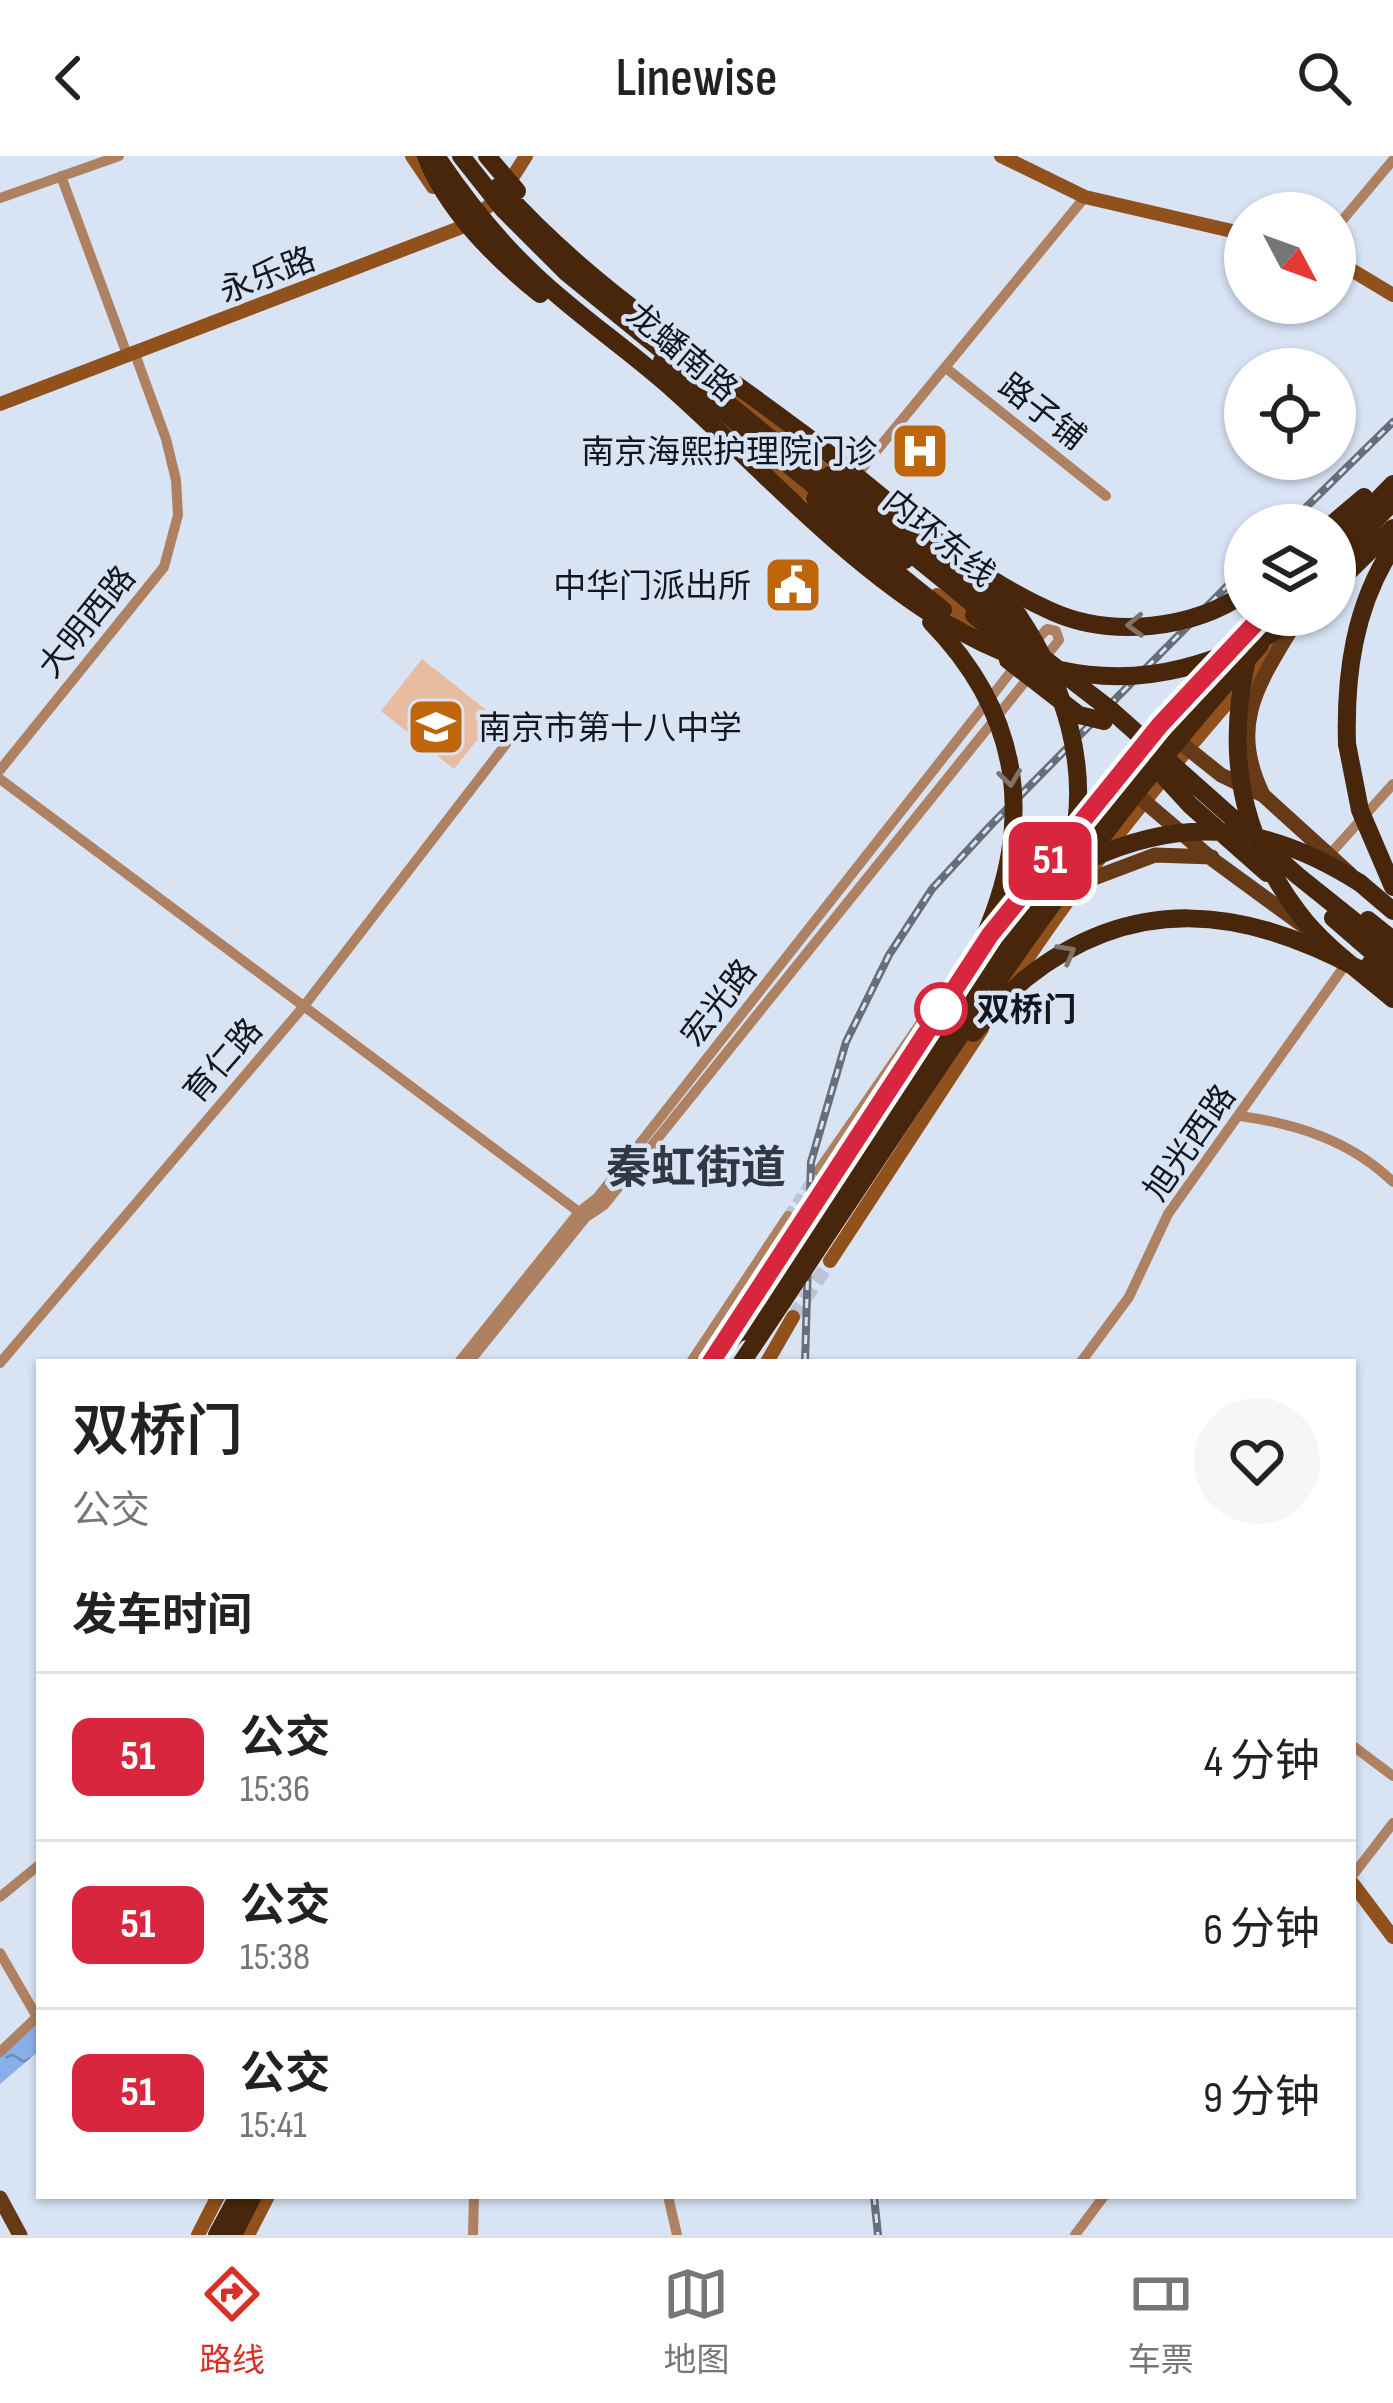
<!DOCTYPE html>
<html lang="zh">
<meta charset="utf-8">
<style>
body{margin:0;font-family:"Sofia Sans Condensed","Noto Sans SC",sans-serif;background:#f6f6f6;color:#222;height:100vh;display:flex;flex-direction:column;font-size:45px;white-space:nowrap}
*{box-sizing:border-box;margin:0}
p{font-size:39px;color:#767676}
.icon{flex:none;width:66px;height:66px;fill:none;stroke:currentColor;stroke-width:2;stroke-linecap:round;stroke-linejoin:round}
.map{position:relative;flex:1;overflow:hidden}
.panel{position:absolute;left:36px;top:1203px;width:1320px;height:840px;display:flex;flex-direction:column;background:#fff;border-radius:0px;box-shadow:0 3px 9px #0004}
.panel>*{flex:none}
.badge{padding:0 24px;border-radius:18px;font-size:42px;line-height:78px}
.needle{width:78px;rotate:131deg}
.fabs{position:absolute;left:1224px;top:36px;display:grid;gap:24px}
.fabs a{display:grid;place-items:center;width:132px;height:132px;border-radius:50%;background:#fff;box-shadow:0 3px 9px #0004;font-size:60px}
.map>.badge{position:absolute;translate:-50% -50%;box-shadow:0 0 0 6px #fff}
h2{padding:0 36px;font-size:45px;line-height:108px}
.round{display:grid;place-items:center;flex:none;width:126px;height:126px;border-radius:63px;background:#f6f6f6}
.summary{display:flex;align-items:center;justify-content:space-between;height:204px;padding:0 36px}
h1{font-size:57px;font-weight:600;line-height:90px}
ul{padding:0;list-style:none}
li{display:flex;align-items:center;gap:36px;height:168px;padding:0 36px;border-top:3px solid #e0e0e0}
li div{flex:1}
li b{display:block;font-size:45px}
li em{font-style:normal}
li .badge{min-width:132px;font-weight:700;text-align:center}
header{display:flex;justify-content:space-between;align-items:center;height:156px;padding:0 36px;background:#fff;font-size:54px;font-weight:600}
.tab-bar{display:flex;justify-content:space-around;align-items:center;height:168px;border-top:3px solid #e0e0e0;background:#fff;font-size:33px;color:#767676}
.tab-bar a{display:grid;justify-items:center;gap:6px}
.tab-bar .selected{color:#d93025}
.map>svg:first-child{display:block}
.green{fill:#e7bca0}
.water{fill:url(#water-ripples)}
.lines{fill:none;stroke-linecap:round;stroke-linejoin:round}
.street-tunnel{stroke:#bac4d4;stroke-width:10;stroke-dasharray:10 5;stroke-linecap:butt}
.secondary-tunnel{stroke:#bac4d4;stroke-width:14;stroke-dasharray:14 7;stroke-linecap:butt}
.street{stroke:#ae8162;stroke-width:10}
.secondary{stroke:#90511d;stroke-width:14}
.primary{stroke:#673a17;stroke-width:15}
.highway{stroke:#47260b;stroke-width:18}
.rail-casing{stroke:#676e79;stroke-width:8}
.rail{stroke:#d8e3f4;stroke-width:3;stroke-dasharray:9;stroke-linecap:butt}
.secondary-bridge{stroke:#90511d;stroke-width:14}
.highway-bridge{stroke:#47260b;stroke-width:18}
.oneway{stroke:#817268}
.line-casing{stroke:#fff;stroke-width:27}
.line{stroke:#d7263d;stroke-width:18}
.stop-dot{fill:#fff;stroke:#d7263d;stroke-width:6}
.labels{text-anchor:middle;stroke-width:9;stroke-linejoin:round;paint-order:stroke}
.street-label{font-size:33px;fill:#13171d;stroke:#d8e3f4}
.poi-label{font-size:33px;fill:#13171d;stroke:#d8e3f4;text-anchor:end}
.stop-label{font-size:33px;font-weight:bold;fill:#13171d;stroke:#d8e3f4;text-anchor:start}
.district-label{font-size:45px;font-weight:bold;fill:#303845;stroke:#d8e3f4}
</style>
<header><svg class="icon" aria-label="back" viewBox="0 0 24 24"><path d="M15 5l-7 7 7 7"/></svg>Linewise<svg class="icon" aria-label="search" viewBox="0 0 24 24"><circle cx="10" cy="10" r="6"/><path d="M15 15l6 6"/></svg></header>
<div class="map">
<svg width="1393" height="2079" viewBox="0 0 1393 2079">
<defs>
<pattern id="water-ripples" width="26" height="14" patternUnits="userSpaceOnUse" patternTransform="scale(3)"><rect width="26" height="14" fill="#89afeb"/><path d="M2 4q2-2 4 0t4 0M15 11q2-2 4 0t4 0" fill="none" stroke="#6f8dbe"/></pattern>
</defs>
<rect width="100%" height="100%" fill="#d8e3f4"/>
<path class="green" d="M422 503 495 561 454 613 381 555Z"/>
<path class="water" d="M39 1858V1895L0 1928V1894Z"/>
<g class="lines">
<path class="street-tunnel" d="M788 1060 818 1015"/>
<path class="secondary-tunnel" d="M775 1109 834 1014
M793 1161 830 1105"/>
<path class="street" d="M61 20 128 201
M0 42 119 0
M1335 73 1393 4
M946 212 1106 340
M855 321 1085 41
M1033 488 1047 473 1056 475 1059 484 1044 503
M0 614 164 411 178 359 176 324 166 283 135 198
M0 623 583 1059
M1331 697 1393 628
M1002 751 1056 675H1073
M1240 960C1297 968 1351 985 1393 1026
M818 1015 963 806
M459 1206 579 1056 597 1042 1013 513
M469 1206 586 1061 604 1049 1032 517
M691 1206 788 1060
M1081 1206 1129 1141 1168 1058 1348 805
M0 1207 304 850 506 588
M1353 1590 1393 1620
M1353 1719 1393 1667
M0 1741 39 1709
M0 1797 37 1861 0 1896
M668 2040 677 2079
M473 2079 474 2040
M1075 2079 1104 2040"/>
<path class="secondary" d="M1001 0 1085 41 1245 78
M1335 104 1393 139
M731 239 835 324
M0 248 462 71 500 41 526 0
M713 258 782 320 821 347
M937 439 976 470
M1000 767 1117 622
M1010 829C1087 710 1180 600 1274 493
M834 1014 943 850
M830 1105 982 873
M732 1175 775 1109
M767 1206 793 1161
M1353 1728 1393 1781
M198 2079 218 2040
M248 2079 268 2040"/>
<path class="primary" d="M1204 522 1117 622 1212 703 1305 771
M1171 579 1221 619 1263 639 1350 718
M1263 639C1231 572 1254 534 1290 475
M1086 725 1155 699 1212 701
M0 2042 20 2079"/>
<path class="highway" d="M662 205 905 404
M830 319 849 329 936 401
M815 343 838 369 908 426
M1331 369 1364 341
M1335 388 1393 328
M1335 405 1393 346
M981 419 1018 459
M1335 429 1393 372
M974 459 1018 496
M1347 588C1345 519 1354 450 1393 391
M1360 727 1393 755
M1368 764 1393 784
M1370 808 1393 829
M976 810 1008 766
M942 859 960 833
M742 1176 776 1125
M742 1206 783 1145
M217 2079 238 2040
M233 2079 253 2040"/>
<defs>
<path id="rail" d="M1288 369 1393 266
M805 1206 811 1006 846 886 889 799 932 733 991 669 1245 412
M874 2040 878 2079"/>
</defs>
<use href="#rail" class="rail-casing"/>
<use href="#rail" class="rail"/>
<path class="secondary-bridge" d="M412 0 433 31"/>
<path class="highway-bridge" d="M426 0C446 53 496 103 540 138
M436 0C465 43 497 84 535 119 579 161 631 195 676 236 812 357 977 564 1183 512 1224 501 1265 486 1299 459
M461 0 503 53 566 116 978 452 1112 555 1298 720 1393 796
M487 0 517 35
M499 30C586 129 697 198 802 277 883 338 959 415 1053 456 1112 482 1193 473 1245 437
M936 401 1008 460
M908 426 943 454
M1018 459C1064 528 1092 611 1071 695
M931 466C1044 582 1031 711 953 841
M1247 503C1226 597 1239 677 1298 756 1322 789 1361 816 1393 843
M1008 504 1079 559 1104 565
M1347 588 1360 654 1393 731
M1148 603 1190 649 1267 717
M1088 704C1187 658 1269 669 1360 727
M1333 762 1393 814
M973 877C990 859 1006 839 1025 823 1133 737 1243 751 1357 812
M776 1125C928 893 1083 665 1270 459
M783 1145C933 920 1078 690 1260 489
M709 1206 749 1166"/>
</g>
<defs><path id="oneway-chevron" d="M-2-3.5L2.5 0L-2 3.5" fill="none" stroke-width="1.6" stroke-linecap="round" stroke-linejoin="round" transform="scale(3)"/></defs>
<g class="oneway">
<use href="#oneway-chevron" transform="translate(1135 469) rotate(178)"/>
<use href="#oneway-chevron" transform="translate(1010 622) rotate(82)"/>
<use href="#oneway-chevron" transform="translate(1067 797) rotate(-29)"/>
</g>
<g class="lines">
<defs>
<path id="line" d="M711 1206 990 779 1160 569 1263 459"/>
</defs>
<use href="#line" class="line-casing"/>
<use href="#line" class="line"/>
</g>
<defs>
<symbol id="hospital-square" viewBox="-11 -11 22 22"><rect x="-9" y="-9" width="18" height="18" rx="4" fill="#bf650c" stroke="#d8e3f4"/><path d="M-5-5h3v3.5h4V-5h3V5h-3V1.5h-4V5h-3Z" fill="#fff"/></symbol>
<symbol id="civic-square" viewBox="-11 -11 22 22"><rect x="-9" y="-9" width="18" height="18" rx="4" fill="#bf650c" stroke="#d8e3f4"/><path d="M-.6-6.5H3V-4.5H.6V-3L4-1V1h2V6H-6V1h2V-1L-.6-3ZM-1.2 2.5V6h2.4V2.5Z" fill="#fff"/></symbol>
<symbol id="school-square" viewBox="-11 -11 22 22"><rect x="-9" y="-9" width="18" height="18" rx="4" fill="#bf650c" stroke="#d8e3f4"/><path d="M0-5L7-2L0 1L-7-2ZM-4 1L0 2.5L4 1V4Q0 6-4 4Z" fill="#fff"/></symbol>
</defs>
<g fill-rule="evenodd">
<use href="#hospital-square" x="887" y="262" width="66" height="66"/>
<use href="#civic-square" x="760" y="396" width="66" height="66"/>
<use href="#school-square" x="403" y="538" width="66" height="66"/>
</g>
<circle class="stop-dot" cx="941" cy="853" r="24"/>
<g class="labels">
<g class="street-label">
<text transform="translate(267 118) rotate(-21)" y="12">永乐路</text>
<text transform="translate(683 195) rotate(40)" y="12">龙蟠南路</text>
<text transform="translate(1043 255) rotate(38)" y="12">路子铺</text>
<text transform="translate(940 381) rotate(39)" y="12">内环东线</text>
<text transform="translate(86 465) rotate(-51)" y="12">大明西路</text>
<text transform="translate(718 846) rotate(-52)" y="12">宏光路</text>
<text transform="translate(222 904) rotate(-49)" y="12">育仁路</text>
<text transform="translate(1189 986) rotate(-55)" y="12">旭光西路</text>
</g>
<g class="poi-label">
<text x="878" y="307">南京海熙护理院门诊</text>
<text x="751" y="441">中华门派出所</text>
<text x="478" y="583" text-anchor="start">南京市第十八中学</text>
</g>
<g class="stop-label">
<text x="977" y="865">双桥门</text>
</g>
<g class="district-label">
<text x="696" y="1027">秦虹街道</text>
</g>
</g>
</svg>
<div class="fabs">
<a><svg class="needle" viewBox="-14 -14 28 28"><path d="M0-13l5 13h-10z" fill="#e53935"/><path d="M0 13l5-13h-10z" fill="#767676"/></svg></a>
<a><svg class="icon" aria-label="locate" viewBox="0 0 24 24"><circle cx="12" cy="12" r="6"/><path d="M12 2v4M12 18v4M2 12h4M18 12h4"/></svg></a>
<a><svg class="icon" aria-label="layers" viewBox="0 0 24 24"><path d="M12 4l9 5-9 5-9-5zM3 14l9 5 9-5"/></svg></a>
</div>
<b class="badge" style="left:1050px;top:705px;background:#d7263d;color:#fff">51</b>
<section class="panel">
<div class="summary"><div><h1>双桥门</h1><p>公交</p></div><a class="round"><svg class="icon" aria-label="heart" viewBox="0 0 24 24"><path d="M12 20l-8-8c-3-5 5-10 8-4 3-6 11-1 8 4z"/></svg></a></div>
<h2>发车时间</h2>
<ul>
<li><span class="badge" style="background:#d7263d;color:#fff">51</span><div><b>公交</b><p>15:36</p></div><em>4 分钟</em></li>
<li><span class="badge" style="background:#d7263d;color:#fff">51</span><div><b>公交</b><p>15:38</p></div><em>6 分钟</em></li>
<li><span class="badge" style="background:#d7263d;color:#fff">51</span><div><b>公交</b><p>15:41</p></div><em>9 分钟</em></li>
</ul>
</section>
</div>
<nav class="tab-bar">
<a class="selected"><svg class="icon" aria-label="directions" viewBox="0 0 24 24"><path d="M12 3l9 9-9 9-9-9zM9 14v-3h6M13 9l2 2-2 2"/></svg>路线</a>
<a><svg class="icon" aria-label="map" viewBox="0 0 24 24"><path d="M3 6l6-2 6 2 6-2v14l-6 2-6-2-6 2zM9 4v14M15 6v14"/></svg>地图</a>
<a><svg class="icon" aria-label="tickets" viewBox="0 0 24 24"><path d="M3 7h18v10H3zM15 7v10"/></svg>车票</a>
</nav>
